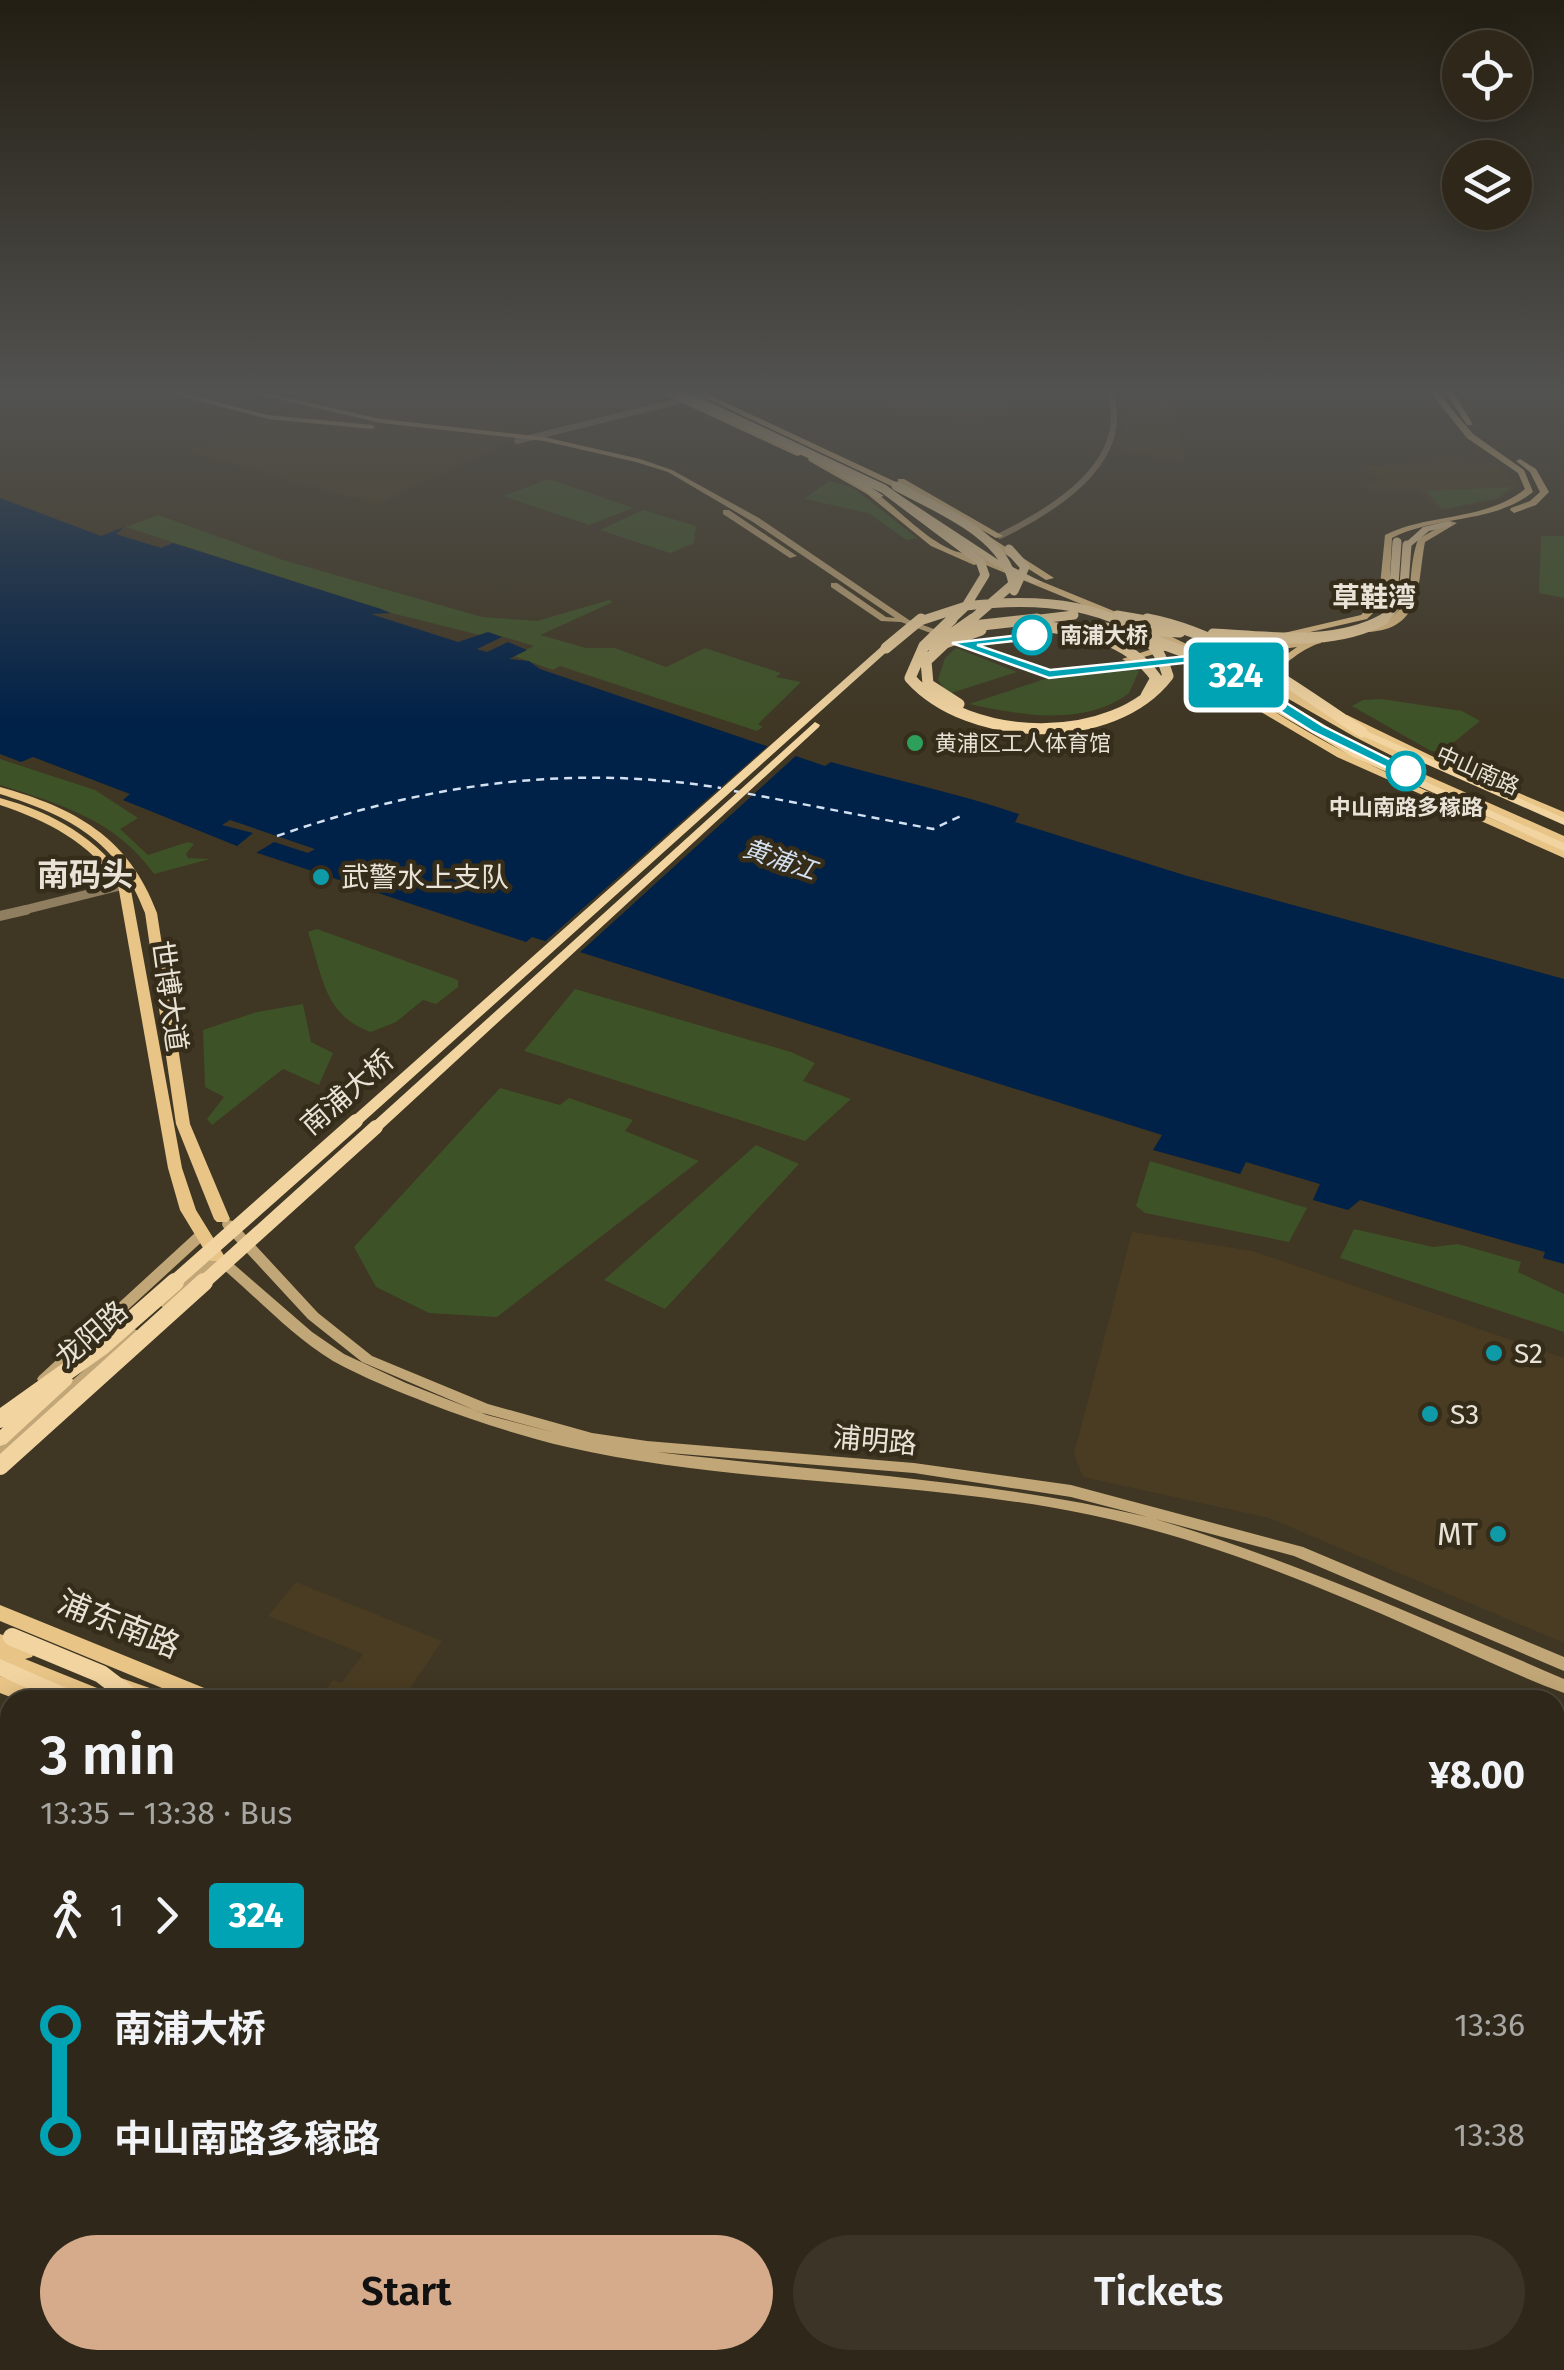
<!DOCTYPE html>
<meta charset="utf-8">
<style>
body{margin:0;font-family:"Fira Sans","Noto Sans SC",sans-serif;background:#3b3427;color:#f1f3f6;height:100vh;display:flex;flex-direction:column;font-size:38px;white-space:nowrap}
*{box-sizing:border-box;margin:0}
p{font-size:32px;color:#a7a6a2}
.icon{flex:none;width:55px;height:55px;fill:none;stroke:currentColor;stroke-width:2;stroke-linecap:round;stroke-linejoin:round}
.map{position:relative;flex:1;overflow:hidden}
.details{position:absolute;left:0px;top:1690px;width:1565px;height:680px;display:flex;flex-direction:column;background:#2f281a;border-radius:30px 30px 0 0;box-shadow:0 5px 25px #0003,0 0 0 2px #4a4439}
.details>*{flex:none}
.badge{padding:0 20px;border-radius:8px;font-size:35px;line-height:65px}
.buttons{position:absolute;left:1442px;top:30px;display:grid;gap:20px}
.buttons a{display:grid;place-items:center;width:90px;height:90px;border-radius:50%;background:#2f281a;box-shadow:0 5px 25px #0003,0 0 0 2px #4a4439;font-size:50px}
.map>.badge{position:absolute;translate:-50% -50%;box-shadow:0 0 0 5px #fff}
.legs{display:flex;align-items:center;gap:15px;height:110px;padding:0 40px;font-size:32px}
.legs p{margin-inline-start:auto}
.overview{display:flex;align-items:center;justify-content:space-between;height:170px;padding:0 40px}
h1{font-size:55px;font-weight:600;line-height:75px}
.button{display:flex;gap:20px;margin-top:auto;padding:20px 40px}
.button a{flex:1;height:115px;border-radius:60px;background:#d6ab8b;color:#111;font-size:40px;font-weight:600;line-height:115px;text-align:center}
.button a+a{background:#3b3427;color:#f1f3f6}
ul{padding:0 40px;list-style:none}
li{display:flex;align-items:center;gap:35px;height:110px;font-size:38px}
li i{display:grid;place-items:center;width:15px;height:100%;margin:0 12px;background:currentColor}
li i::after{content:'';width:25px;height:25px;margin:-12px;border:8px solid;border-radius:50%;background:#2f281a}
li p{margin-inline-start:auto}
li:first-child i{background:linear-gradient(#0000 50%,currentColor 0)}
li:last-child i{background:linear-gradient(currentColor 50%,#0000 0)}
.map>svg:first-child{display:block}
.built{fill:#493c22}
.green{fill:#3e5227}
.water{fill:#002148}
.pier{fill:#3f3623}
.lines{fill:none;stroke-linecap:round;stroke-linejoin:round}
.ferry{stroke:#d3e1f1;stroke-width:2.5;stroke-dasharray:8 6;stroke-linecap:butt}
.tertiary-far2{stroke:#907e61;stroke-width:6}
.tertiary-far1{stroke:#907e61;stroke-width:9}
.tertiary{stroke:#907e61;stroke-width:10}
.secondary{fill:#c1a677;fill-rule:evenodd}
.primary{fill:#e8c487;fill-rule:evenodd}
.trunk{fill:#f2d4a0;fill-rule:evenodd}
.trunk-bridge-far3{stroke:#f2d4a0;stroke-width:9}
.trunk-bridge-far2{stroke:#f2d4a0;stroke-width:11}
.trunk-bridge-far1{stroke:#f2d4a0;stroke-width:14}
.trunk-bridge{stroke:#f2d4a0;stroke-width:18}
.line-1{fill:#00a3b4;stroke:#fff;stroke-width:2.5}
.stop-1-dot{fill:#fff;stroke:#00a3b4;stroke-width:5}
.leisure-dot{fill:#2e9e5b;stroke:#352c19;stroke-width:4}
.culture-dot{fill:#0f9aa8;stroke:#352c19;stroke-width:4}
.labels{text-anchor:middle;stroke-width:9;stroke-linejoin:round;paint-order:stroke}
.far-stop-label{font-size:22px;font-weight:bold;fill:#e9e3d7;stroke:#352c19;text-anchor:start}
.far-poi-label{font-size:22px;fill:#e9e3d7;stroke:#352c19;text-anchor:start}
.far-street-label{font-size:22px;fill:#e9e3d7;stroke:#352c19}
.far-water-label{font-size:25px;font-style:italic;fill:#d3e1f1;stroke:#352c19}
.far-quarter-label{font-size:28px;font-weight:bold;fill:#e9e3d7;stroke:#352c19}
.poi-label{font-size:28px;fill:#e9e3d7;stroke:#352c19;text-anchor:start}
.street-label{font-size:28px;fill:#e9e3d7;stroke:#352c19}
.quarter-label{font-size:32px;font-weight:bold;fill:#e9e3d7;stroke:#352c19}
.near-poi-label{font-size:32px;fill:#e9e3d7;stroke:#352c19;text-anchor:end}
.near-street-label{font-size:32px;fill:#e9e3d7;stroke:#352c19}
</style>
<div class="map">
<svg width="1564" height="2370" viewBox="0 0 1564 2370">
<rect width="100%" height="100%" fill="#3f3623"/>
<path class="built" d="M359 393H640L660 402 525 433 377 505 187 451 316 403Z
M855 393H1037L1041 401 1008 404V414L983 417 913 416Z
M1169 402 1186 459 1160 458 1116 448 1127 423 1126 403Z
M1440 461 1492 462 1520 484 1501 499 1440 511 1420 491H1370L1365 483 1382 482 1366 467Z
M1132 1232 1253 1251 1564 1358V1643L1269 1518 1083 1477 1074 1454Z
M296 1582 442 1641 402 1700H318L333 1680 342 1683 363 1654 268 1616Z"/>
<path class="green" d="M932 393H1002L1003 401C989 416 952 414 933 406Z
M549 479 633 508 589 525 503 496Z
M829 481 852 487 917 538 907 540 868 513 804 499Z
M1512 487 1498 498 1443 509 1426 491Z
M643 510 696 526 694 543 670 553 600 530Z
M158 515 283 560 482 617 537 621 609 600 613 602 540 635 586 648H615L666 667 705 648 781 673 776 677 801 682 758 724 763 727 757 731 560 666 553 670 514 656 534 646 488 632 480 635 391 613 126 527Z
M1541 536H1564V598L1539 593Z
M956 648 1017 672 948 694 938 680 945 658Z
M1130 669 1139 671 1129 693C1085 727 1019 715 969 704L1045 679Z
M1381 699 1462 711 1480 721 1443 751H1431L1352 706 1363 700Z
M0 759 95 790 138 818 120 829 148 855 188 842 194 844 186 854 188 858 210 859 154 874C116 820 60 804 0 785Z
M317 929 458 980V987L436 1004 423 1000 396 1022 371 1032C323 1015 323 976 308 932Z
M575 989 791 1052 815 1063 803 1081 851 1099 805 1141 524 1051Z
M303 1004 311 1042 333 1053 319 1085 283 1069 212 1125 207 1119 224 1097 205 1087 203 1030 257 1012Z
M500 1088 560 1105 569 1098 633 1120 625 1131 699 1161 497 1317 429 1313 376 1287 354 1247Z
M756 1145 799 1164 665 1309 604 1280Z
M1150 1161 1307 1208 1289 1242 1145 1213 1136 1206Z
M1354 1229 1433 1247 1458 1244 1521 1262 1518 1272 1564 1294V1332L1340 1258Z
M0 1720 10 1724V1970L0 1982Z"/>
<path class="water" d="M0 498 101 536 124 527 116 534 161 548 173 543 381 609 391 613 371 614 458 642 488 632 502 637 477 649 487 652 508 642 527 650 509 659 529 661 540 669 825 766 831 762C894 780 957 793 1019 814L1015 822 1187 876 1564 979V1264L1543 1258 1545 1252 1360 1200 1348 1210 1313 1200 1320 1184 1246 1162 1240 1174 1153 1150 1162 1135 532 937 526 942 237 846 123 800 130 794 33 757 21 762 0 754Z"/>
<path class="pier" d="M770 744 799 753 576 956 541 945Z
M118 802 253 853 237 846 253 833 222 825 230 820 315 849 308 853 274 842 256 853 308 873 205 840Z"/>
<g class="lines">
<path class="ferry" d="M734 791 933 829 965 814
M277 836C424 785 567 763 721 788"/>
<path class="tertiary-far2" d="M517 441 711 393
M1000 536C1051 511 1133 463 1110 393"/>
<path class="tertiary-far1" d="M16 912 132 883"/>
<path class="tertiary" d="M0 916 26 910"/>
<path class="secondary" d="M169 393H181L268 415 372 425 375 427 372 429 268 419Z
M252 393H265L381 419 544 437 640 459 672 470 759 518 909 620 1050 671 1201 655 1205 658 1201 661 1049 677 901 622 881 621 831 587V583H837L886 617 895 618 753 522 668 472 636 462 544 441 381 423Z
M723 510H729L797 556 790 558 723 514Z
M228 1220 233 1221 318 1313 372 1356 488 1404 592 1433 647 1441 914 1463 1071 1485 1303 1547 1564 1657V1671L1294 1556 1155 1519C1296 1561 1429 1621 1564 1679V1693C1514 1675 1467 1651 1418 1630 1312 1583 1205 1539 1091 1515 918 1479 739 1486 567 1447 520 1436 475 1421 430 1404 397 1391 364 1378 333 1361 290 1335 256 1296 217 1264L172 1307H162L160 1304 162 1301 212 1254H222L312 1332 344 1354 406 1383 487 1415 556 1433 479 1412 362 1362 308 1319 223 1227 222 1224 223 1221ZM657 1452 914 1473 1071 1497 1148 1517C987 1479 821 1472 657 1452Z
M201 1231 207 1235 206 1238 49 1382H39L37 1379 39 1376 196 1232Z
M134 1329 139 1331 141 1334 139 1337 5 1455 0 1456V1443L129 1331Z"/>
<path class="primary" d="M661 393H671L804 454 797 456Z
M695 393H705L898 483V479H904L1003 536 996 538 913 491 906 493Z
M1431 393H1438L1473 434 1524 470 1533 492C1493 524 1437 515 1392 538L1389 597 1367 619 1223 652 1264 675 1269 667 1297 647 1267 651 1263 650V646L1321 639V643C1307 646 1280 665 1272 679L1418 762V766L1414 767 1355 737 1193 644 1198 641 1216 649 1361 615 1379 596 1385 535C1429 513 1486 521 1525 489L1518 473 1467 438Z
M1446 393H1454L1473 425H1467Z
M812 457C833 466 856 478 874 491 899 509 942 558 972 553L1143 623 1201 651 1358 745 1564 836V844L1560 842 1350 749 1217 669C1317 753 1446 797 1564 850V858L1337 757 1241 700 1203 668 1202 666 1207 663 1137 627 981 563 974 565 931 546 867 494 809 461 808 459Z
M1520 459 1536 469 1549 492 1536 505 1514 513 1510 510 1511 508 1530 501 1540 492 1530 472 1516 461Z
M1450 521 1457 523 1425 542C1417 583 1424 630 1367 632V628C1426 606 1402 587 1418 539Z
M984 534 987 535 1054 578 1046 580 981 539V535Z
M1167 644 1171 645V649L1127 662 1122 659Z
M1347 715 1440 760 1564 812V819L1432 764 1343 720 1342 718Z
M0 787C75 808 129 837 157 913L190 1124 230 1219 227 1222H217L214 1219 176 1124 145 913C118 841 70 816 0 794Z
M0 798C54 813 98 838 130 885L182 1168 196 1210 225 1257 223 1261H211L180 1210 168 1168 118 885C89 842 48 821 0 805Z
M0 1605 219 1694 222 1700H191L0 1621Z
M0 1634 32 1645 35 1651 32 1657 25 1659 112 1694 115 1700H84L0 1665Z
M0 1676 46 1694 49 1700H18L0 1693Z
M121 1678 167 1694 170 1700H137L114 1692 111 1686 114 1680Z
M1555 2290 1564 2294V2321L1555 2317Z
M1555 2326 1564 2330V2357L1555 2353Z"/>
<path class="trunk" d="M844 472H847L884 496 877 498 841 476 840 474Z
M892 490 997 559 1042 582 1034 584 991 563 889 495 888 493Z
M1448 521 1451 522V526L1429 531 1410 547 1403 545 1423 527Z
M882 646 891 648 361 1124H351L349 1121 351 1118Z
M1255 696H1263L1361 753 1564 843V851L1353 757 1255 700Z
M815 722 820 725 819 727 381 1130H371L369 1127 371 1124Z
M1362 729 1564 818V825L1358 734 1357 732Z
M65 1374 71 1376 73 1380 71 1384 6 1444 0 1446V1430L59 1376Z
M0 1659 80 1694 83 1700H53L0 1676Z
M10 1991V2020L0 2026V1997Z
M10 2036V2065L0 2070V2041Z"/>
<path class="trunk-bridge-far3" d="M680 393 884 489 980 561 985 575 966 606
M896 486C936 508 1005 534 1013 584L969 622
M1009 549 1025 567 1014 591
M966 606C1016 600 1075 600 1121 622
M1385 609 1393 599 1397 542
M1117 615 1158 622
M917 622 966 606
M949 622 966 606
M1014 622 1074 615
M1380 622 1403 599 1407 545"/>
<path class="trunk-bridge-far2" d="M952 619 924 646 910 678C969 744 1113 748 1168 676 1159 645 1145 633 1116 619
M1147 619C1227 634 1295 688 1362 732
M1034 625C1081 631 1127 637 1156 678L1146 696
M973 626 1037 619
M1083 627 1180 632
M1213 634C1268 637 1334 647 1384 619
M1152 640 1190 654 1259 698
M933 647 973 619
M886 648 921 619
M959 704 928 684 926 661 945 643 981 630"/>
<path class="trunk-bridge-far1" d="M172 1284 356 1121
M202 1284 376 1127"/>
<path class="trunk-bridge" d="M0 1419 101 1347 175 1282
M0 1466 204 1282
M12 1637 101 1674 135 1700"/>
</g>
<linearGradient id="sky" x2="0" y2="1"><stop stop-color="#231e13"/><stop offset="0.54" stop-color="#525250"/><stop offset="1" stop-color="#525250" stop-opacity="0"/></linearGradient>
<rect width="1564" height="725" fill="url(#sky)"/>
<path class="line-1" d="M1036 633 1032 639 977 645 1050 670 1208 654 1323 726 1413 771 1400 774 1313 732 1201 661 1049 678 952 643Z"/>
<g class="stop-1-dot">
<circle cx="1032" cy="635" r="18"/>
<circle cx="1406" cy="771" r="18"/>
</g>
<circle class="leisure-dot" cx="915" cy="743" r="10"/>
<g class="culture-dot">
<circle cx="321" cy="877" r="10"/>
<circle cx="1494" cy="1353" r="10"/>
<circle cx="1430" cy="1414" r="10"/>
<circle cx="1498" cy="1534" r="10"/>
</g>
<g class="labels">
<g class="far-stop-label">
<text x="1060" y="643">南浦大桥</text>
<text x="1406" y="815" text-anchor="middle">中山南路多稼路</text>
</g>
<g class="far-poi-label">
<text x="935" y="751">黄浦区工人体育馆</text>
</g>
<g class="far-street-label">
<text transform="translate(1478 770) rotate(24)" y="8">中山南路</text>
</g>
<g class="far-water-label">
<text transform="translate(780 859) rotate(19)" y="9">黄浦江</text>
</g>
<g class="far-quarter-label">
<text x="1374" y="607">草鞋湾</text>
</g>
<g class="poi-label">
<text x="341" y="887">武警水上支队</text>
<text x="1514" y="1363">S2</text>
<text x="1450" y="1424">S3</text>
</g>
<g class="street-label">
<text transform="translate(170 996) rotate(82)" y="10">世博大道</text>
<text transform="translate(347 1092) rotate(-41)" y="10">南浦大桥</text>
<text transform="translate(91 1334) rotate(-41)" y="10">龙阳路</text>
<text transform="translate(875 1440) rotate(5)" y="10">浦明路</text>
</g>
<g class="quarter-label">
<text x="85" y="886">南码头</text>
</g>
<g class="near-poi-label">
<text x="1478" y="1545">MT</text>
</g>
<g class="near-street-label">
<text transform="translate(119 1624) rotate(22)" y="11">浦东南路</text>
</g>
</g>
</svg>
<div class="buttons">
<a><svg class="icon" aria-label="locate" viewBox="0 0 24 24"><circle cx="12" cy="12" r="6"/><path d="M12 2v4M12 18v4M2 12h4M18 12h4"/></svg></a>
<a><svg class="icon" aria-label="layers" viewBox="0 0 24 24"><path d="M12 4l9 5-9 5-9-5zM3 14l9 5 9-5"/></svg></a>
</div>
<b class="badge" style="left:1236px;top:675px;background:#00a3b4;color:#fff">324</b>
<section class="details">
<div class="overview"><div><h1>3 min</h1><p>13:35 – 13:38 · Bus</p></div><b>¥8.00</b></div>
<div class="legs"><svg class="icon" aria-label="walk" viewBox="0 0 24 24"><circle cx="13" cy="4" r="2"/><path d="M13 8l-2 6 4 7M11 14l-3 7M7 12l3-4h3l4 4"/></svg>1<svg class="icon" aria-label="forward" viewBox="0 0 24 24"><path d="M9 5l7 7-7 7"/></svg><b class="badge" style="background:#00a3b4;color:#fff">324</b></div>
<ul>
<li><i style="color:#00a3b4"></i><b>南浦大桥</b><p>13:36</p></li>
<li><i style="color:#00a3b4"></i><b>中山南路多稼路</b><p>13:38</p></li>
</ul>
<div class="button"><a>Start</a><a>Tickets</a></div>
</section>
</div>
